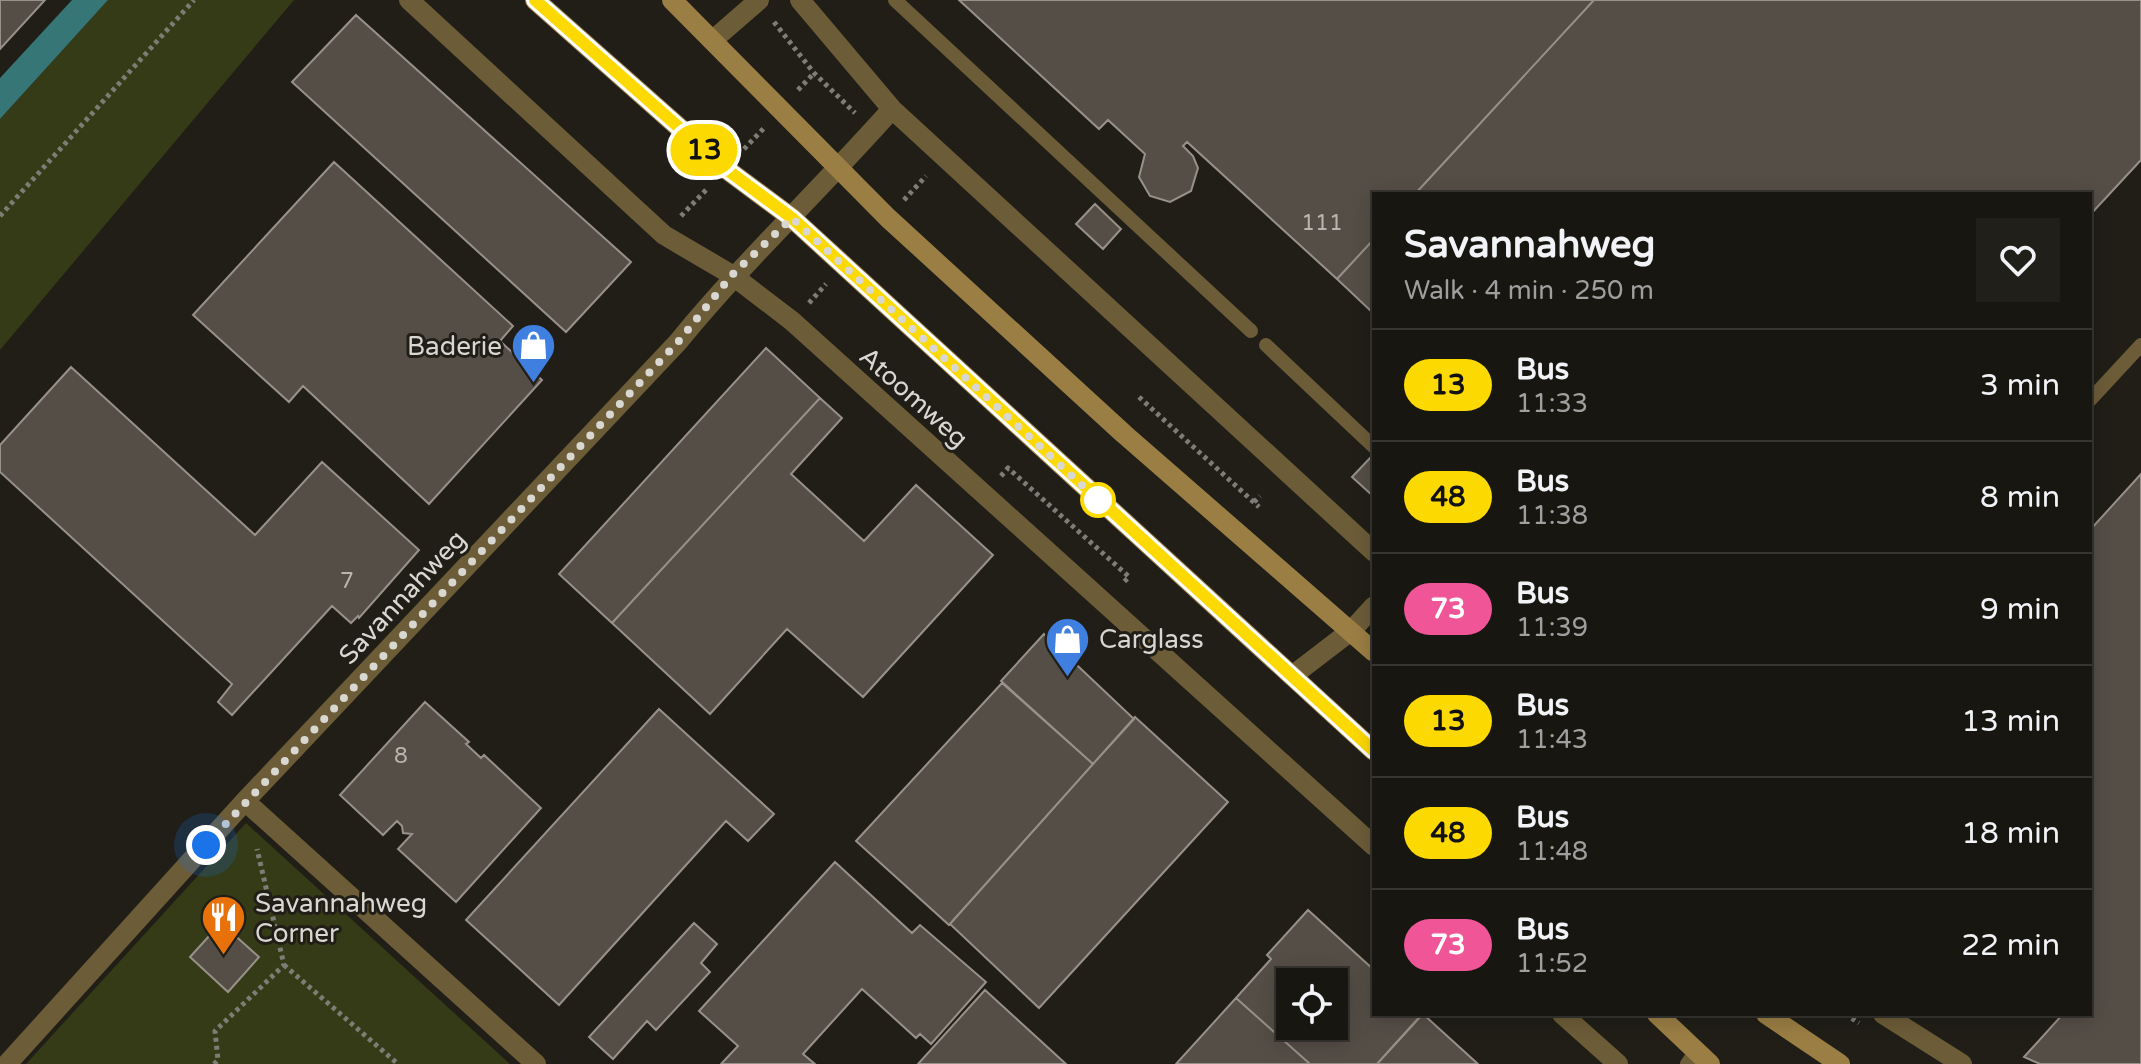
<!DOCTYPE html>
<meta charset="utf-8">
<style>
body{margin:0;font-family:"Varela Round",sans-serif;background:#211f1a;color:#f1f3f6;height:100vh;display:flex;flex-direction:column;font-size:30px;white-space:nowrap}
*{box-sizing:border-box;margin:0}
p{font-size:26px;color:#9f9f9f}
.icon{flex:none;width:44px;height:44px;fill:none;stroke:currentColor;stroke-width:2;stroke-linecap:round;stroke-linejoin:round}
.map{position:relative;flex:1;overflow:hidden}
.side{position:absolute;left:1372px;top:192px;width:720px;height:824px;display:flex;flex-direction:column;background:#181611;border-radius:0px;box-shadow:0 4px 20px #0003,0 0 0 2px #363531}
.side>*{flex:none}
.badge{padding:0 16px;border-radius:26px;font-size:28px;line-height:52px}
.buttons{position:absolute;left:1276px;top:968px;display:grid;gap:16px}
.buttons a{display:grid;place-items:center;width:72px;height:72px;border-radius:0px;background:#181611;box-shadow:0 4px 20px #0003,0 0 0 2px #363531;font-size:40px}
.you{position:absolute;width:40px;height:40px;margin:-20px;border:6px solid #fff;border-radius:50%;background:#1a73e8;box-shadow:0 0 0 12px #1a73e833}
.map>.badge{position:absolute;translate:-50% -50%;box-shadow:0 0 0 4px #fff}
.round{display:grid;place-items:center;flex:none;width:84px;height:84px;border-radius:0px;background:#211f1a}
.headline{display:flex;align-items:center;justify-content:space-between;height:136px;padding:0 32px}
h1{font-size:38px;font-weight:700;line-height:60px}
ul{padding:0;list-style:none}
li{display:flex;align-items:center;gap:24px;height:112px;padding:0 32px;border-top:2px solid #363531}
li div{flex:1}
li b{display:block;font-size:30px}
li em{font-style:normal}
li .badge{min-width:88px;font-weight:700;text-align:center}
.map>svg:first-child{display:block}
.green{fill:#343b16}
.water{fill:#377677}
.building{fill:#554e47;stroke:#989189;stroke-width:2;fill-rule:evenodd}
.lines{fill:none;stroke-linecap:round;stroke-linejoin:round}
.path{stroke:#7d7c75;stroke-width:5;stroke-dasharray:4 4;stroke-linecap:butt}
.lane{stroke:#6d5c38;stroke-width:14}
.street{stroke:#6d5c38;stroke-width:20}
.secondary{stroke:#9b7e44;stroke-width:20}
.line-casing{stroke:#fff;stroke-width:18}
.line{stroke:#fcd900;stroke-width:12}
.walk{stroke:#d8d7d1;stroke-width:8;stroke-dasharray:0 14.4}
.stop-dot{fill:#fff;stroke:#fcd900;stroke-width:4}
.labels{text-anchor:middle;stroke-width:6;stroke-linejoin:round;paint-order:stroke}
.number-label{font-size:22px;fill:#b7b5ae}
.poi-label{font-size:26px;fill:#d8d7d1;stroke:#201e17;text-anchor:start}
.street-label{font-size:26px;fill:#d8d7d1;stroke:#201e17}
</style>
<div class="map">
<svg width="2141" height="1064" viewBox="0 0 2141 1064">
<rect width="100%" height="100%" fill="#201e17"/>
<path class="green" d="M108 0H294L0 350V119Z
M246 823 510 1064H26Z"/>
<path class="water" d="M72 0H108L0 119V78Z"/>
<path class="building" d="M0 0H45L0 49Z
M959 0H1594L1415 194H1374V239L1337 279 1187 142 1183 146 1193 156 1198 168 1191 191 1170 202 1150 196 1139 177 1145 154 1108 120 1099 129Z
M1594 0H2141V160L2090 215V194H1415Z
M356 15 631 262 566 332 292 82Z
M334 162 513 326 500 341 542 380 429 504 303 386 289 402 193 315Z
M1095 204 1121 229 1103 249 1076 224Z
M1374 239V314L1337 279Z
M766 348 820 398 612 623 559 574Z
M71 367 255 535 322 462 419 550 359 618 358 616 351 623 332 606 232 715 218 702 232 684 0 472V445Z
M820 398 842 418 791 474 864 541 916 485 993 555 863 697 787 629 710 714 612 623Z
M1371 457 1374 460V497L1352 477Z
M2141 474V1064H2040L2024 1057 2063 1014H2090V530Z
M1044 634 1134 719 1093 764 1001 681Z
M1002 683 1093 764 949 925 856 841Z
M425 702 469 742 466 744 481 758 484 755 541 808 456 902 398 849 412 834 403 833 402 826 397 821 383 835 340 795Z
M659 709 774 814 748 841 726 821 559 1005 466 920Z
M1135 717 1228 802 1039 1008 950 924Z
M835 862 912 933 920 925 986 982 931 1044 920 1034 916 1038 862 989 803 1054 815 1064H721L738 1046 699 1011Z
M1308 910 1374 970V1014H1422L1377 1064H1310L1236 998 1271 959 1267 955ZM1290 982H1334V1026H1290Z
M221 923 259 957 228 992 190 957Z
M694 923 717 944 701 963 710 972 656 1030 647 1021 613 1059 589 1037Z
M985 990 1066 1064H918Z
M1236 998 1310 1064H1176Z
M1423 1014 1478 1064H1377Z"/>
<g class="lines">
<path class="path" d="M774 22 814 73 855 113
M798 90 814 73
M744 149 765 127
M904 200 926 176
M0 216 194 0
M681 216 707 189
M809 303 826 284
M1139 397 1259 507
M1001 476 1008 468 1127 575 1129 577 1122 584
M1254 502 1260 496
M284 965 398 1064
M1845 1014 1859 1023
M214 1064 218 1060 215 1031 284 965 257 849"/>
<path class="lane" d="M895 0 1251 331
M1266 345 1374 447
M2090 400 2141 345
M1687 1064 1696 1051"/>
<path class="street" d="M409 0 664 235 732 275 792 321 1374 846
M800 0 892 109 1374 552
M713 40 759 0
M1292 676 1352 630 1374 606
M245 801 536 1064
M1562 1014 1618 1064
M1883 1014 1962 1064
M7 1064 245 801 678 342C745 260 822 188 892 109"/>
<path class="secondary" d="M535 0 726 169 792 218 1374 751
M672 0 888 218 1124 434 1374 652
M1657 1014 1710 1064
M1766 1014 1840 1064"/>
</g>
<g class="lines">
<defs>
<path id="line" d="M535 0 726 169 792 218 1374 751"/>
</defs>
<use href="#line" class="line-casing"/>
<use href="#line" class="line"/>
<path class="walk" d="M206 845 678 342 732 275 792 218 1098 500"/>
</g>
<defs>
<symbol id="shop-pin" viewBox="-11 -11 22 30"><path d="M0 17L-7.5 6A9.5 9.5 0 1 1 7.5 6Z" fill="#3f7fe0" stroke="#201e17"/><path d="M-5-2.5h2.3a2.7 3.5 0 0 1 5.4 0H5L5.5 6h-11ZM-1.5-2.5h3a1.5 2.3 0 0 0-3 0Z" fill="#fff"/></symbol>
<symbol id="restaurant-pin" viewBox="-11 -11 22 30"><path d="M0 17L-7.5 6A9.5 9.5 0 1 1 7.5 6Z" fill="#e8710a" stroke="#201e17"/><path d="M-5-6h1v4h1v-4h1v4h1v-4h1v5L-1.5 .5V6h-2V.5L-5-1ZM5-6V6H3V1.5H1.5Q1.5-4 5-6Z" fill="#fff"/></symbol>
</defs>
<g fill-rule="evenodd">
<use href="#shop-pin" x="508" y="320" width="51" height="69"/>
<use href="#shop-pin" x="1042" y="614" width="51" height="69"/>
<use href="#restaurant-pin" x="198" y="892" width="51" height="69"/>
</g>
<circle class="stop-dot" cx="1098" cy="500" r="16"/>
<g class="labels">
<g class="number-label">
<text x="1322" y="230">111</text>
<text x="347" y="588">7</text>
<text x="401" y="763">8</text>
</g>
<g class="poi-label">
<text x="502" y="355" text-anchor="end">Baderie</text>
<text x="1099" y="648">Carglass</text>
<text x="255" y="912">Savannahweg<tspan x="255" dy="30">Corner</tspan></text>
</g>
<g class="street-label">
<text transform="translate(914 397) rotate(42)" y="9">Atoomweg</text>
<text transform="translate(402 597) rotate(-47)" y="9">Savannahweg</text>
</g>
</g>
</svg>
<div class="buttons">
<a><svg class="icon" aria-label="locate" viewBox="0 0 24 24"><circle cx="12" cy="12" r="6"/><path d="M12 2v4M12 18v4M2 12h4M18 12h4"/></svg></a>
</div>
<div class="you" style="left:206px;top:845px"></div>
<b class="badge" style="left:704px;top:150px;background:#fcd900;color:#111">13</b>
<section class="side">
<div class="headline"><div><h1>Savannahweg</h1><p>Walk · 4 min · 250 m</p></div><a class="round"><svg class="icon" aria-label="heart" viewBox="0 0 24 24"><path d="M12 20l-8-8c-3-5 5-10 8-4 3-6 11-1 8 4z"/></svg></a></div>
<ul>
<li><span class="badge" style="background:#fcd900;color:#111">13</span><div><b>Bus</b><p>11:33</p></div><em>3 min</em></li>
<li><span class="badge" style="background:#fcd900;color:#111">48</span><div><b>Bus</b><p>11:38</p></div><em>8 min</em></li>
<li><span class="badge" style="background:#ef5597;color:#fff">73</span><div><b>Bus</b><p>11:39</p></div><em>9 min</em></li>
<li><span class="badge" style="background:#fcd900;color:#111">13</span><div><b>Bus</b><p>11:43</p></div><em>13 min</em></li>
<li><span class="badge" style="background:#fcd900;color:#111">48</span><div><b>Bus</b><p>11:48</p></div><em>18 min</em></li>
<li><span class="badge" style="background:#ef5597;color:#fff">73</span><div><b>Bus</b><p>11:52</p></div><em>22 min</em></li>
</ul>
</section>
</div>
